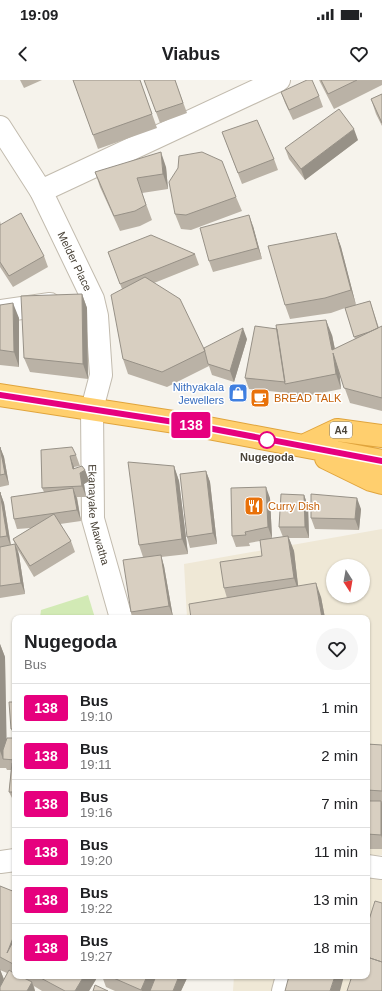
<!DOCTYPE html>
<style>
body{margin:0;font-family:Helvetica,sans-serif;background:#f6f6f6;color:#202124;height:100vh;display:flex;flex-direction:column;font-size:15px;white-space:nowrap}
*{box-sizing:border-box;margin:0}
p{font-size:13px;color:#757577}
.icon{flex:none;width:22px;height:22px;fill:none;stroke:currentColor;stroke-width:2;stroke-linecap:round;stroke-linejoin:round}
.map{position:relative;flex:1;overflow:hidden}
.panel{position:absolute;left:12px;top:535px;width:358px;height:364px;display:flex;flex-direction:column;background:#fff;border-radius:8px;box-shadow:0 1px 3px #0004}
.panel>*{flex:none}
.badge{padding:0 8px;border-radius:3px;font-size:14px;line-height:26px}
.needle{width:26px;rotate:169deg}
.buttons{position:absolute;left:326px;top:479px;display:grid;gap:8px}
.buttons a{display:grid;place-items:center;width:44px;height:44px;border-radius:50%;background:#fff;box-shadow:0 1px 3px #0004;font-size:20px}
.map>.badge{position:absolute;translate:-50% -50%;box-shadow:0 0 0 2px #fff}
.round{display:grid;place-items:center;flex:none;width:42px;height:42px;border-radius:21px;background:#f6f6f6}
.head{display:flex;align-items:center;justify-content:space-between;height:68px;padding:0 12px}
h1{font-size:19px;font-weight:800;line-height:30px}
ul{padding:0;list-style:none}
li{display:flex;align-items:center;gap:12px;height:48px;padding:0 12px;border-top:1px solid #e0e0e0}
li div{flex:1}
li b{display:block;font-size:15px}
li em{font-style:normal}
li .badge{min-width:44px;font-weight:700;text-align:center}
.status{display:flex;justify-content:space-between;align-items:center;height:28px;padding:0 20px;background:#fff;direction:ltr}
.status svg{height:11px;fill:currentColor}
header{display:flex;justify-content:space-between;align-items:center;height:52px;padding:0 12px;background:#fff;font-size:18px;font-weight:800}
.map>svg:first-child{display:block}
.education{fill:#efe8d6;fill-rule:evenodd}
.green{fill:#d2eab5}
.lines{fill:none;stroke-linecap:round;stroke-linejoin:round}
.minor-casing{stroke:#c2bbae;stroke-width:24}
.highway-casing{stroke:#e0a43c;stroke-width:24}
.minor{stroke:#fff;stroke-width:22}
.highway{stroke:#ffcf6e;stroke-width:22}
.wall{fill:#bab2a6;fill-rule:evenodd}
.shaded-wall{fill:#979187}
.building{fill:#d8cfc1;stroke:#979187}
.line-casing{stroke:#fff;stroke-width:9}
.line{stroke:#e6007e;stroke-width:6}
.stop-dot{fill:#fff;stroke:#e6007e;stroke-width:2}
.labels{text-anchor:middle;stroke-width:3;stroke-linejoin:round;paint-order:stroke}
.shield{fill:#fff;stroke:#817c74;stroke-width:1}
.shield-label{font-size:10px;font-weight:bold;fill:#4b4439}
.street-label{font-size:11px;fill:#4b4439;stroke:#fff}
.shop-label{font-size:11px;fill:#366cbe;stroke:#fff;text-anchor:end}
.food-label{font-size:11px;fill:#c56008;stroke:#fff;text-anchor:start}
.stop-label{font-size:11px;font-weight:bold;fill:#4b4439;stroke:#fff}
</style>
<div class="status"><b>19:09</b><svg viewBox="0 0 49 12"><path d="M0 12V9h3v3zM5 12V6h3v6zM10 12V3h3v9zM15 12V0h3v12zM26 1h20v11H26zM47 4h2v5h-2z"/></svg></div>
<header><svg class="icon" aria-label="back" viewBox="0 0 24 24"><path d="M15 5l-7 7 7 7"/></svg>Viabus<svg class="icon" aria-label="heart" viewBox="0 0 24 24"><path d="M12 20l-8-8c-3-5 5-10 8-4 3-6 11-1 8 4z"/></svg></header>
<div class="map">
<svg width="382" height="911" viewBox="0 0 382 911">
<rect width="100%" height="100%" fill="#f6f3ec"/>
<path class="education" d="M382 449V775H367V538H187L184 484ZM333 486H363V516H333Z
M367 794 382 795V911H233L234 896H367Z"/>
<path class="green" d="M88 515 95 538H40L41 530Z"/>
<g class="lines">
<defs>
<g id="minor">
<path id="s1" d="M0 47 41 111 93 219 97 236 101 295 92 329 93 439 121 538"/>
<path d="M41 111 279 0"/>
<path d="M0 231 50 224"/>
<path d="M0 782 15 780"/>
<path d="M367 786 382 788"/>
<path d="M283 911 287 896"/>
</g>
<path id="highway" d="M0 315 187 344 382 381
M303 366 337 350 382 356
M326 378 371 400 382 403"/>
</defs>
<use href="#minor" class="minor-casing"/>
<use href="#highway" class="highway-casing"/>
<use href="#minor" class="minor"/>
<use href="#highway" class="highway"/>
</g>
<path class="wall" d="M20 0H42L24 8Z
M73 0H140L157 48 98 69Z
M144 0H175L187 33 160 43Z
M319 0H382V5L334 29Z
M281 12 319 16 323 27 293 40 285 23Z
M382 14V46L376 34 371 19Z
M222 52 274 79 278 90 242 104Z
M358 60 305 100 289 79 285 68Z
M166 87 168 109 142 113 152 140 140 146 120 151 100 107 95 92Z
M236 117 242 131 191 150 181 149 175 134Z
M0 141 1 145 44 176 48 187 13 207 0 187Z
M253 146 262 179 213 192 209 181Z
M336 153 341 167 356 225 370 221 379 248 382 246V331L350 323 339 292 341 309 291 319 288 313 249 309 245 298 332 255 335 269 355 259 345 228 331 233 290 239 285 225Z
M108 172 195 174 199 185 154 203 205 271V273L247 259 234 302 212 295 209 286 167 307 128 294 123 279 122 209Z
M82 214 87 228 88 299 30 292 24 278Z
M0 225 19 238V287L0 285Z
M0 367 4 377 9 405 0 407Z
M41 370 76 375 80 386 74 387V389L85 390 89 401 84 404 86 417H77L81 441 60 444 71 461 75 472 34 497 18 470 19 475 25 514 0 518V412L4 423 11 465 15 464 13 459 31 448 17 449 14 439 44 412 42 408Z
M174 386 179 401 188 474 161 477 164 486 173 537 167 538H133L131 532 143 477 139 465Z
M206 391 210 402 217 464 190 468 187 457Z
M304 415 308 426 309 458H289L294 471 298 506 321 517 325 538H191L227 518 224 508 262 476 260 461 249 463 250 466 236 467 232 456 270 418 272 458 265 460 283 457 279 447Z
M361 429 359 450 315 449 311 438Z
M0 564 5 577 6 659 15 658 11 649 15 622V757L14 722 9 712 11 690H7L6 688H0Z
M367 664 382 665V769H367Z
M0 806 15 812V896H98L89 911H42L34 906 35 911H0ZM0 890 7 893 4 899Z
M102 896H188L181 911H115L106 907Z"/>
<path class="shaded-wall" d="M354 49 358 60 305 100 301 89Z
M161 72 166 87 168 109 163 94Z
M249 135 253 146 262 179 258 168Z
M336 153 341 167 356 225 351 210Z
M82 214 87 228 88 299 83 284Z
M13 223 19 238V287L14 272Z
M326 240 332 255 338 285 332 270Z
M243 248 247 259 234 302 230 291Z
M333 273 339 288 341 309 336 294Z
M0 367 4 377 9 405 5 394Z
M70 376 74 387 77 400 73 389Z
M174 386 179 401 188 474 182 459Z
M85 390 89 401 84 404 86 417 82 406 80 393Z
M206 391 210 402 217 464 213 453Z
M266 407 270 418 272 458 268 447Z
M73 408 77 419 81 441 77 430Z
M0 412 4 423 11 467 7 456Z
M304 415 308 426 309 458 305 447Z
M357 418 361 429 359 450 355 439Z
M288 456 294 471 299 513 294 498Z
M15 464 19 475 25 514 21 503Z
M161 475 164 486 173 537 169 526Z
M316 503 321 517 325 538H322Z
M0 564 5 577 7 679H3L0 671Z
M381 721 382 723V758L381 755Z
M15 853V880L7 873Z
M0 889 4 900 0 911Z
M84 896H98L89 911H75Z
M147 896H159L153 911H142L141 910Z
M179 896H188L181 911H173Z
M335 896H344L340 911H330Z
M32 902 35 911H27Z"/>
<path class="building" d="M73 0H140L152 34 93 55Z
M144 0H175L183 23 156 32Z
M307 0H312L319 16 289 30 281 12Z
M321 0H357L328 14Z
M382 14V43L371 19Z
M339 29 354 49 301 89 285 68Z
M257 40 274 79 238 93 222 52Z
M161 72 163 94 137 98 146 125 135 131 114 136 95 92Z
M202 72 222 81 236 117 186 135 175 134 169 102 178 88 179 76Z
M21 133 44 176 9 196 0 182V145Z
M249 135 258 168 209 181 200 148Z
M336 153 351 210 325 218 285 225 268 166Z
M151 155 195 174 120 204 108 172Z
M145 197 180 219 205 271 162 292 123 279 111 215Z
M82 214 83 284 24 278 21 216Z
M370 221 378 248 369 252 354 257 345 228Z
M13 223 14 272 0 270V225Z
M326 240 332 270 382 246V318L344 308 333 273 336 294 285 304 276 245Z
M255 246 277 249 285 302 245 298Z
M243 248 230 291 208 284 204 268Z
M0 367 5 394 0 395Z
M72 367 76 375 70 376 73 389 82 386 85 390 80 393 82 406 42 408 41 370Z
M128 382 174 386 182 459 139 465Z
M206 391 213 453 187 457 180 394Z
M266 407 268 447 245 452 246 455 232 456 231 408Z
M73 408 77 430 14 439 11 417Z
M0 412 7 456 0 457Z
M281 414 304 415 305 447H279Z
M311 414 357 418 355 439 311 438Z
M54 434 71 461 30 486 13 459Z
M288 456 294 498 224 508 220 482 262 476 260 460Z
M15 464 21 503 0 506V467Z
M161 475 169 526 131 532 123 480Z
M316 503 322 538H191L189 524Z
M9 622H15V649H11Z
M7 658H15V680L3 679V670Z
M367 664 382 665V711L367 710Z
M12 683H15V712H9Z
M14 716H15V757Z
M367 721H381V755L367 754Z
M0 806 15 812V853L7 873 15 858V885L0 877Z
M375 821 382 823V882L367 877V846Z
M367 877 382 882V911H347L352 896H367Z
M9 890 15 894V896H20L32 902 27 911H0V907Z
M37 896H84L75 911H65Z
M109 896H147L141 910Z
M156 896H179L173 911H150Z
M289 896H335L330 911H285Z
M95 905 108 911H93Z"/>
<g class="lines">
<defs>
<path id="line" d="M0 315 187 344 382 381"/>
</defs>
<use href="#line" class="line-casing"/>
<use href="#line" class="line"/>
</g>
<defs>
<symbol id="shop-square" viewBox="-11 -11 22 22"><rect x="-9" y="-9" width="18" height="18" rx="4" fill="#3f7fe0" stroke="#fff"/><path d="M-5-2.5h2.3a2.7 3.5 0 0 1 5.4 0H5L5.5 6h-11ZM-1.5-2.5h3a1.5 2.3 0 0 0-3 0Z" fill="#fff"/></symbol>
<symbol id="cafe-square" viewBox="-11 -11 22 22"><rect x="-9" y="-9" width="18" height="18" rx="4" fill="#e8710a" stroke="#fff"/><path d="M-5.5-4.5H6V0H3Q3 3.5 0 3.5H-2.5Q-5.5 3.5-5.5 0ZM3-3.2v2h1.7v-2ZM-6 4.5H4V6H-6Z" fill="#fff"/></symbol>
<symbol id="restaurant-square" viewBox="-11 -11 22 22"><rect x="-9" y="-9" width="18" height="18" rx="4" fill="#e8710a" stroke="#fff"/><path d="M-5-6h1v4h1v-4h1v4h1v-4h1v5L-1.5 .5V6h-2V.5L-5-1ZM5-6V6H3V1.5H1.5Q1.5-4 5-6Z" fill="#fff"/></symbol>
</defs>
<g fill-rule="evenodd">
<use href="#shop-square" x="227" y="302" width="22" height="22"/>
<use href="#cafe-square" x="249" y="307" width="22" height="22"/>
<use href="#restaurant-square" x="243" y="415" width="22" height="22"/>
</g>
<circle class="stop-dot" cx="267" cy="360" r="8"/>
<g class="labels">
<rect class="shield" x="330" y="342" width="22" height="16" rx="3"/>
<g class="shield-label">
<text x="341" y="354">A4</text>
</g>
<g class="street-label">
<text dy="4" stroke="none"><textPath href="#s1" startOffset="154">Melder Place</textPath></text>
<text dy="4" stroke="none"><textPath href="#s1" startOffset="414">Ekanayake Mawatha</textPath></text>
</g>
<g class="shop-label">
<text x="224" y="311">Nithyakala<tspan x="224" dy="13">Jewellers</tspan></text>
</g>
<g class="food-label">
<text x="274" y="322">BREAD TALK</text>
<text x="268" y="430">Curry Dish</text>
</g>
<g class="stop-label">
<text x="267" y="381">Nugegoda</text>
</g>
</g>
</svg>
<div class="buttons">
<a><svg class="needle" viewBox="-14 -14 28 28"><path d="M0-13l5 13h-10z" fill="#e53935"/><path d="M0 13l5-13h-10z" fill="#757577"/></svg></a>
</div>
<b class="badge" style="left:191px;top:345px;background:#e6007e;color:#fff">138</b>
<section class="panel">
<div class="head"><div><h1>Nugegoda</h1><p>Bus</p></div><a class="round"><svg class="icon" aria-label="heart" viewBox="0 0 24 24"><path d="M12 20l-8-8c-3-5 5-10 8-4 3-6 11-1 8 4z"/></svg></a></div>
<ul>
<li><span class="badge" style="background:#e6007e;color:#fff">138</span><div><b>Bus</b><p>19:10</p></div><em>1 min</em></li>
<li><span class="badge" style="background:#e6007e;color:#fff">138</span><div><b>Bus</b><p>19:11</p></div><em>2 min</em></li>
<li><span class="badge" style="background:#e6007e;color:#fff">138</span><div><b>Bus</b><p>19:16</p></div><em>7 min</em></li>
<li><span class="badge" style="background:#e6007e;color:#fff">138</span><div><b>Bus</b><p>19:20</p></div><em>11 min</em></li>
<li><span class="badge" style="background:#e6007e;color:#fff">138</span><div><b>Bus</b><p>19:22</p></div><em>13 min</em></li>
<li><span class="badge" style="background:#e6007e;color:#fff">138</span><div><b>Bus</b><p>19:27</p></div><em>18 min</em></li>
</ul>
</section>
</div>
